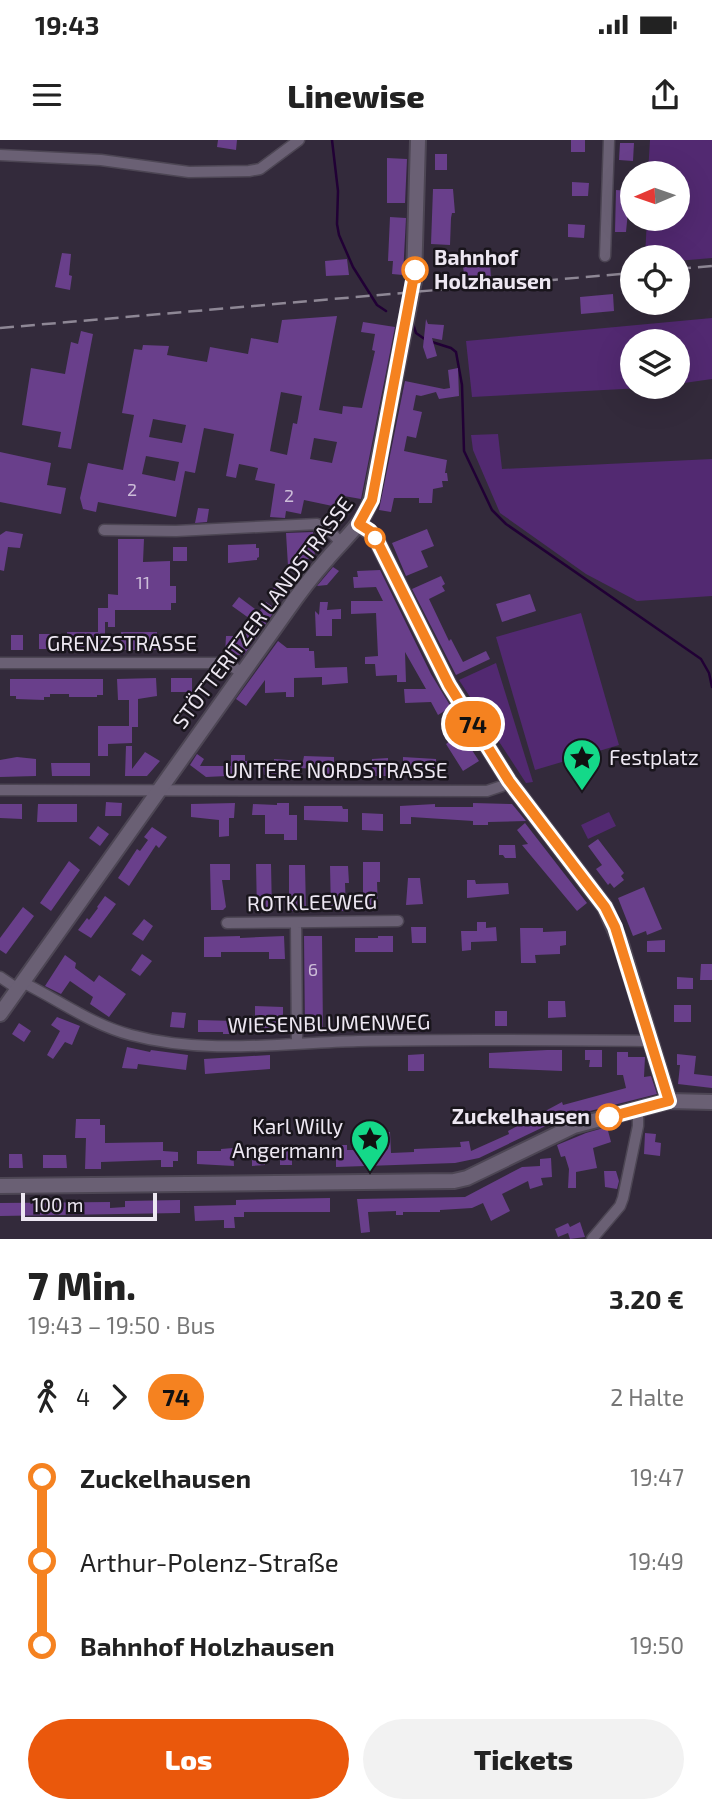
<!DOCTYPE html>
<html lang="de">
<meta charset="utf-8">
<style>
body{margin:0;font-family:"Exo 2",sans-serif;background:#f2f2f2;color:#222;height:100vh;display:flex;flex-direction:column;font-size:26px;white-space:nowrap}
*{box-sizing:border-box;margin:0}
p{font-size:23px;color:#767676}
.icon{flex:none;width:38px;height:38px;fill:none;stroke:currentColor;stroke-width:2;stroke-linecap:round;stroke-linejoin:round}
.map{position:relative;height:1099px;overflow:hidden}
.details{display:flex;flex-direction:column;background:#fff;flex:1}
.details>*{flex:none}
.badge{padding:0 14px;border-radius:23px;font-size:24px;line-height:46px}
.needle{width:46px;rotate:268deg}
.controls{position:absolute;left:620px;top:21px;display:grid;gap:14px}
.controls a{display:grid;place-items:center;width:70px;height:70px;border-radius:50%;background:#fff;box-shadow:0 7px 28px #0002;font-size:35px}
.scale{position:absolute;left:21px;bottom:18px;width:136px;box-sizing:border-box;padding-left:7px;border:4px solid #ede7f2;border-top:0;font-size:19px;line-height:24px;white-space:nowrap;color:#ede7f2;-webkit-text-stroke:5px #19151c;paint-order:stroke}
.map>.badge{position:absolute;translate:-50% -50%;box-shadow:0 0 0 4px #fff}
.legs{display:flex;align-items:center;gap:10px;height:77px;padding:0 28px;font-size:23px}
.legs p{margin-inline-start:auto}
.summary{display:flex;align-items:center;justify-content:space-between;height:119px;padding:0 28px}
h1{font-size:38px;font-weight:800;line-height:52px}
.primary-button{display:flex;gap:14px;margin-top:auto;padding:14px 28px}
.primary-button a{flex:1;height:80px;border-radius:42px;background:#ea580c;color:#fff;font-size:28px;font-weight:800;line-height:80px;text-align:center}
.primary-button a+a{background:#f2f2f2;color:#222}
ul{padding:0 28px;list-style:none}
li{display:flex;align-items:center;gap:24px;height:84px;font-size:26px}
li i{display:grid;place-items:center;width:10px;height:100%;margin:0 9px;background:currentColor}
li i::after{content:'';width:18px;height:18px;margin:-9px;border:5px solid;border-radius:50%;background:#fff}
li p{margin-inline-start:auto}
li:first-child i{background:linear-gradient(#0000 50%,currentColor 0)}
li:last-child i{background:linear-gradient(currentColor 50%,#0000 0)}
.status{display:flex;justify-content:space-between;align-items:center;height:49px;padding:0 35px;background:#fff;direction:ltr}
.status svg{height:19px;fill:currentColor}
header{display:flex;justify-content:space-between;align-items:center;height:91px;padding:0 28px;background:#fff;font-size:32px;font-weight:800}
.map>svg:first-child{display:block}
.green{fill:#522971}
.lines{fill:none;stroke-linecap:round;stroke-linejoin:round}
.stream{stroke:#210035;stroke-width:2.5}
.building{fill:#693f8b;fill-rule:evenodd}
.street-casing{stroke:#4d4654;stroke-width:13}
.secondary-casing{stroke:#4d4654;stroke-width:18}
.street{stroke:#6a6074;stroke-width:10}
.secondary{stroke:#6a6074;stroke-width:14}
.rail{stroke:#8e8795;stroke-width:2.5;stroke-dasharray:14 7;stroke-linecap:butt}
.line-1-casing{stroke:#fff;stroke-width:16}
.line-1{stroke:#f58220;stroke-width:10}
.stop-1-dot{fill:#fff;stroke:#f58220;stroke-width:3.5}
.labels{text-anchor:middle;stroke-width:5;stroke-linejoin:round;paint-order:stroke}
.number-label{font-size:18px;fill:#ccbdd8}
.stop-label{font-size:21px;font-weight:bold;fill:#ede7f2;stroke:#19151c;text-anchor:start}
.street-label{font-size:21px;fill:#ede7f2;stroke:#19151c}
.poi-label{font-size:21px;fill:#ede7f2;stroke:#19151c;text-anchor:start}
</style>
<div class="status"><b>19:43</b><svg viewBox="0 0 49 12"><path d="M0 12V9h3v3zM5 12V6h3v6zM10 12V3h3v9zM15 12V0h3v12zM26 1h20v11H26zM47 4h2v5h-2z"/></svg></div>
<header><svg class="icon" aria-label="menu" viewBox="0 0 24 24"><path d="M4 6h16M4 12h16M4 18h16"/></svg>Linewise<svg class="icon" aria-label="share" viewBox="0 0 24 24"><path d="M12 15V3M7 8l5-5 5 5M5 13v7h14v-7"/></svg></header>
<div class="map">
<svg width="712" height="1099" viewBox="0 0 712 1099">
<rect width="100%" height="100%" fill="#332a3b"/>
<path class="green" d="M650 0H712V118L677 121V117H645L647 79H677V33H648Z
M712 178V239L677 244V201H632V247H662L472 257 466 201Z
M498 294 502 329 712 319V456L637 461 586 434 500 373 473 310 471 295Z
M581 473 619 605 535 630 496 497Z
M496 523 533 642 526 643 459 540Z
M609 672 616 686 588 699 581 685Z"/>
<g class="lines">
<path class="stream" d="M332 0 338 51 337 84 339 95 353 127 377 165 386 171
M412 181 416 193 426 200
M432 202 451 208 456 212 462 245 464 311 492 370 506 384 701 519 709 533 712 547"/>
</g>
<path class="building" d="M218 0H237L236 10 217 7Z
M571 0H585V12H571Z
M620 3H634L633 21 619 20Z
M435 14H447V30H435Z
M387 18 407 19 405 63H387Z
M572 42 589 43 588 56H572Z
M433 49H453L455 73H452L451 78 450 105 431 104Z
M616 50 630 51 626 92H615Z
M390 77 406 78 403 135 392 134 393 121H388Z
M568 84 585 85 584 98 568 97Z
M62 113 71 114 69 135 72 136 70 150 55 147Z
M347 119 349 135 326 136 325 121Z
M490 124 491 138 465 142 463 126Z
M613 154 614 171 581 174 580 157Z
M337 176 319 270 342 274 343 266 362 268 375 211 372 210 375 194 361 192 363 182 395 187 361 359 344 356 342 368 304 360 301 374 286 371 285 378 270 377 275 344 255 340 258 328 239 324 236 338 226 336 234 294 204 288 195 333 185 331 176 377 98 362 96 372 83 369 80 358 88 323 123 330 134 275 122 273 134 209 142 210 143 205 169 206 167 215 207 222 210 207 248 214 251 198 278 203 282 180ZM281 252 302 256 297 284 293 283 287 315 270 311ZM153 279 186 285 182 303 149 297ZM314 298 337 302 332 323 310 319ZM146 316 179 322 175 341 142 334Z
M426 179 428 184 444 185 442 200 432 198 437 216 427 219 423 207Z
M81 191 93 194 71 309 58 307 61 292 22 285 31 228 65 234 71 202 78 204Z
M458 228 459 256 439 259 436 252 421 256 416 255 413 270 422 272 416 298 407 296 404 311 447 320 445 333H447L448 341H442L443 347 433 349 432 363H419V358H394L391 372 379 370 405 241 444 249 450 248 448 230Z
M0 312 51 323 47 345 66 348 61 374 0 362Z
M198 368 209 369 207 382 195 383Z
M427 389 434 406 421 411 428 427 406 436 392 403Z
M6 391 23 394 20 408 8 407 4 431 0 430V395Z
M313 392 315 418 296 421V426H288L286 393Z
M118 399H144L143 422 170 421V446H176V463H171V470H115V487H108V482H105V510H67V492H98V468H108V454L118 455Z
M256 404V408H259V417L257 418V420L228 423V405Z
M173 407H187V421H173Z
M333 427 339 431 327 445 317 446Z
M380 430 431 534 451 567 438 575 431 562 405 563 404 549H426L405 512 406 542H397V535L376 536 375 524H365V517L378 516 376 473 351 474V461H383L376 447 354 448 353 437H358L357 431Z
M285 432 297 440 291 448H288L284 457 273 449Z
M441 436 445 444 442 446 445 451 429 459 449 501 451 499 463 522 486 511 490 519 456 535 412 449Z
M530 454 536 471 502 482 496 464Z
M239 457 259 472 266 462 276 469 244 515H225L226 496H242L253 481 232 466Z
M320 462H328L327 470 341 469V479H332V496H316L315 471 319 475Z
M121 492H157V510H121Z
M39 494H52V509H39Z
M11 495H23V510H11Z
M278 501 287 508H309V511H314L315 528 347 527 348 543 322 545V537L294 538V557H286V552L265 553V540L246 566 236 559Z
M156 538 157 556 138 559V587H132V603L108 604V616H98V586H129V560H118L117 539Z
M171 538H192V552H171Z
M10 539H103V555H97V557H69V554H50V557H44V560L16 559V556H10Z
M461 593 479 621 463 631 446 604Z
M126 606H132V629L145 612 160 621 147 636H125Z
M197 614 204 619 200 626H231V615H245V621H247L248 635 206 637 190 625Z
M304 616 334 617V634H320V629L299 628V634L264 635 263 624H274V619L303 621Z
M17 617 36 619V636L0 637V620Z
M403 617 436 619V631L403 629Z
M388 618V636H372V619Z
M51 623H90V636H52Z
M106 662 122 663 121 676H105Z
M235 663 234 678H229V696L219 697V680L191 677V664Z
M277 663H289V675H297V700H284V694H265V675H252L253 664 277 665Z
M473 663 512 664 526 681 488 682V685H473V681L411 677V684H400V666L435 664V667H473Z
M0 664H22V679L0 678Z
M38 664H77V682H37Z
M304 666H342L343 669H348V682L304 680Z
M362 673 383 674V691L362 690Z
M525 683 587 763 577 771 522 705 528 704 517 690Z
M98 686 109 694 100 706 89 698Z
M152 687 167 697 159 708 156 705 129 746 118 738 137 709 140 711 148 700 144 697Z
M598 699 624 733 621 736 624 740 614 748 610 743 608 745 596 729 602 725 588 706Z
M499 705H515L516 718H505L503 715H499Z
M69 721 80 730 51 771 40 763Z
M363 722H380V742H377L378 769 363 770Z
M210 724H230V740H222L226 767 223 770H211Z
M256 724H271L272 772H257Z
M289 725H305L306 771H289Z
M330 726H348L349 743H345L346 771H331Z
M408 738H420L423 764 406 765Z
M467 740H475L476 744 508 743 509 754 467 758Z
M644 747 662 789 647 795 646 791 633 796 618 758Z
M105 756 116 764 91 798 78 790 87 778 89 780 98 768 97 767Z
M23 767 34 776 6 814 0 810V798Z
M144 779 153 786 143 801 132 794Z
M477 782H486V788L496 787 497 801 471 802V810L462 811 461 791H477Z
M411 787H426V803H412Z
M520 788H543V792L566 791V805L560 806V814L535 815 536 823H521Z
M240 796V798L284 796 285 819H269V812H221V817H204V797Z
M304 796H322L323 892H305Z
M378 796H393V812H355V798H378Z
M665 800V812H647V801Z
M142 814 152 821 140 836 131 830Z
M65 815 76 823 75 828 94 842 99 835 126 854 109 877 90 864 93 857 70 841 61 854 45 846Z
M701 824H712V840H700Z
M677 837 693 838V849H677Z
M548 861H565L566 877 548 878Z
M674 865H691V882H674Z
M255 866 283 867V884H277V891H261V884H255Z
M495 871H507V886H495Z
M172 872 186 873 184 888 170 887Z
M57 877 80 886 72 905 65 902 53 919 47 915 60 891 51 885Z
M198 880 235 881V894H223V892H198Z
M19 883 31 891 24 902 12 894Z
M127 907 150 912 151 910 188 915 186 930 138 924 137 929 122 928Z
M547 910H562V931L489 928V913Z
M585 910H602V927H589L590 920H585Z
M617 912H628V917H645L644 937 651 936 657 954 578 974 577 971 479 1018 455 1023 336 1027V1005H347V1010H380V992H390L391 1013 414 1012V1009L461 1007 460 1002 469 1001 471 1011 509 994 508 991 562 962 563 965 626 948 623 935H617Z
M424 914V931H408V915Z
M677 914 696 916 694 934 712 936V948L678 944 680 925H677Z
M270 915V929L205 934 204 919Z
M76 979H100V985H105V1003L163 1002V1011L178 1012V1021H173V1027H161V1020L101 1022V1029H85L86 998H75Z
M607 987 611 1002 593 1008 597 1028 576 1032V1048H568L569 1029 565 1016 561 1017 557 1005 586 993Z
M645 993 656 994 655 1002 661 1003 660 1016 644 1014Z
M233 1008 234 1026 197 1024V1011H221V1009Z
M252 1011H265V1025L252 1026Z
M280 1011H292V1025H280Z
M9 1014H22L23 1028H9Z
M43 1015H66L67 1028H43Z
M551 1018 552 1037 541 1038 543 1045 530 1049 528 1041 502 1054 510 1071 491 1081 483 1063 472 1068 440 1070V1072H403V1075H396V1071L368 1072 370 1092 361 1093 357 1059 465 1057 522 1027 540 1026V1019Z
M604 1031H616L619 1041 617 1049 605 1047Z
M330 1058V1072H244V1077H234L235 1088H224V1080L195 1081 194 1066 236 1065V1060Z
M180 1060V1073L0 1076V1063L110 1062V1068L125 1067V1061Z
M580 1082 585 1097 570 1099 568 1093 558 1097 555 1089 568 1083 570 1087Z"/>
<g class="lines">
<defs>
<path id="street" d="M0 15 101 20 189 32 249 31 260 29 299 0
M605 116 609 0
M104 390 176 391 317 384 331 392 341 403
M0 523H225L242 532
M0 650 487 651 502 646 509 641
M227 783 398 781
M296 783 297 903
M0 837 18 849
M22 842C59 860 92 885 131 895 205 915 283 903 358 901 455 899 553 900 650 901
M592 1099 620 1066 623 1058 638 986V970"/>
<path id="secondary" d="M359 384 370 392 377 401 449 545 509 641 605 767 621 804 669 961
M0 874 286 472C299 453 313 435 328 418 344 399 363 384 371 360L414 141 418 0
M0 1046 454 1041 467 1038 574 986 669 961 712 962"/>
</defs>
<use href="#street" class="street-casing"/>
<use href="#secondary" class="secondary-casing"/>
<use href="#street" class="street"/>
<use href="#secondary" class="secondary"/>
<path class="rail" d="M677 129 712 126
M0 188 632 133"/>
</g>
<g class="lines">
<defs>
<path id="line-1" d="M415 130 372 360 359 384 370 391 377 401 449 545 509 641 605 767 615 787 669 961 609 977"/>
</defs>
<use href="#line-1" class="line-1-casing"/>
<use href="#line-1" class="line-1"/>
</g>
<defs>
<symbol id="sight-pin" viewBox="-11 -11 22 30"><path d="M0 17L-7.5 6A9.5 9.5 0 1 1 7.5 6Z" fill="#14d989" stroke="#19151c"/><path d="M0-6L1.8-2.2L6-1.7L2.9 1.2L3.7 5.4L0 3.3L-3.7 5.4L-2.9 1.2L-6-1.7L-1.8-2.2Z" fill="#111"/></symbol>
</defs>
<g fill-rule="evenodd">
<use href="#sight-pin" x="560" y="596" width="44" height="60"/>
<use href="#sight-pin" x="348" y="977" width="44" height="60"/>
</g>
<g class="stop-1-dot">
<circle cx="415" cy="130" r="12"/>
<circle cx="375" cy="398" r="9"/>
<circle cx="609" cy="977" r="12"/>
</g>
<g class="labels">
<g class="number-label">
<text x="132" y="356">2</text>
<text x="289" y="362">2</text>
<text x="143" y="449">11</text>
<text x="313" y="836">6</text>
</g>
<g class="stop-label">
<text x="434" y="125">Bahnhof<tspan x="434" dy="24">Holzhausen</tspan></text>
<text x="590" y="984" text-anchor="end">Zuckelhausen</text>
</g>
<g class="street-label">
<text transform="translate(263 473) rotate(-53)" y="7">STÖTTERITZER LANDSTRASSE</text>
<text x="122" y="511">GRENZSTRASSE</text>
<text x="336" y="638">UNTERE NORDSTRASSE</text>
<text transform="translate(312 763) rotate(-1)" y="7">ROTKLEEWEG</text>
<text transform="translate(329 884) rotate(-1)" y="7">WIESENBLUMENWEG</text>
</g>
<g class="poi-label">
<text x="609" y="625">Festplatz</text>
<text x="343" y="994" text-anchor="end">Karl Willy<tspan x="343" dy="24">Angermann</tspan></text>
</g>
</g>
</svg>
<div class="controls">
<a><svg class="needle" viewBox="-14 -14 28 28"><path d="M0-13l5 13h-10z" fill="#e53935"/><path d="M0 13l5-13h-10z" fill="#767676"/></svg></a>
<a><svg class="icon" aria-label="locate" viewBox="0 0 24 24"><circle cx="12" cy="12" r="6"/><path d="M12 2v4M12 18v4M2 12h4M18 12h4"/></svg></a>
<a><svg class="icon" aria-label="layers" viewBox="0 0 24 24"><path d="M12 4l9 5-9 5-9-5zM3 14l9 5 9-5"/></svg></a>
</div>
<div class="scale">100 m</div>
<b class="badge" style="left:473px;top:584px;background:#f58220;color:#111">74</b>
</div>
<section class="details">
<div class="summary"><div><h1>7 Min.</h1><p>19:43 – 19:50 · Bus</p></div><b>3.20 €</b></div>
<div class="legs"><svg class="icon" aria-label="walk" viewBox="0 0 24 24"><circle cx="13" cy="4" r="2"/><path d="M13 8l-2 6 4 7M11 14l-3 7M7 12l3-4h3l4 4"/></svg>4<svg class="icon" aria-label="forward" viewBox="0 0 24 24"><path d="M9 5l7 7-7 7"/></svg><b class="badge" style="background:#f58220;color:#111">74</b><p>2 Halte</p></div>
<ul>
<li><i style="color:#f58220"></i><b>Zuckelhausen</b><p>19:47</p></li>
<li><i style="color:#f58220"></i><span>Arthur-Polenz-Straße</span><p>19:49</p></li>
<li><i style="color:#f58220"></i><b>Bahnhof Holzhausen</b><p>19:50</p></li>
</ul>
<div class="primary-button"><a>Los</a><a>Tickets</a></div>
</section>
